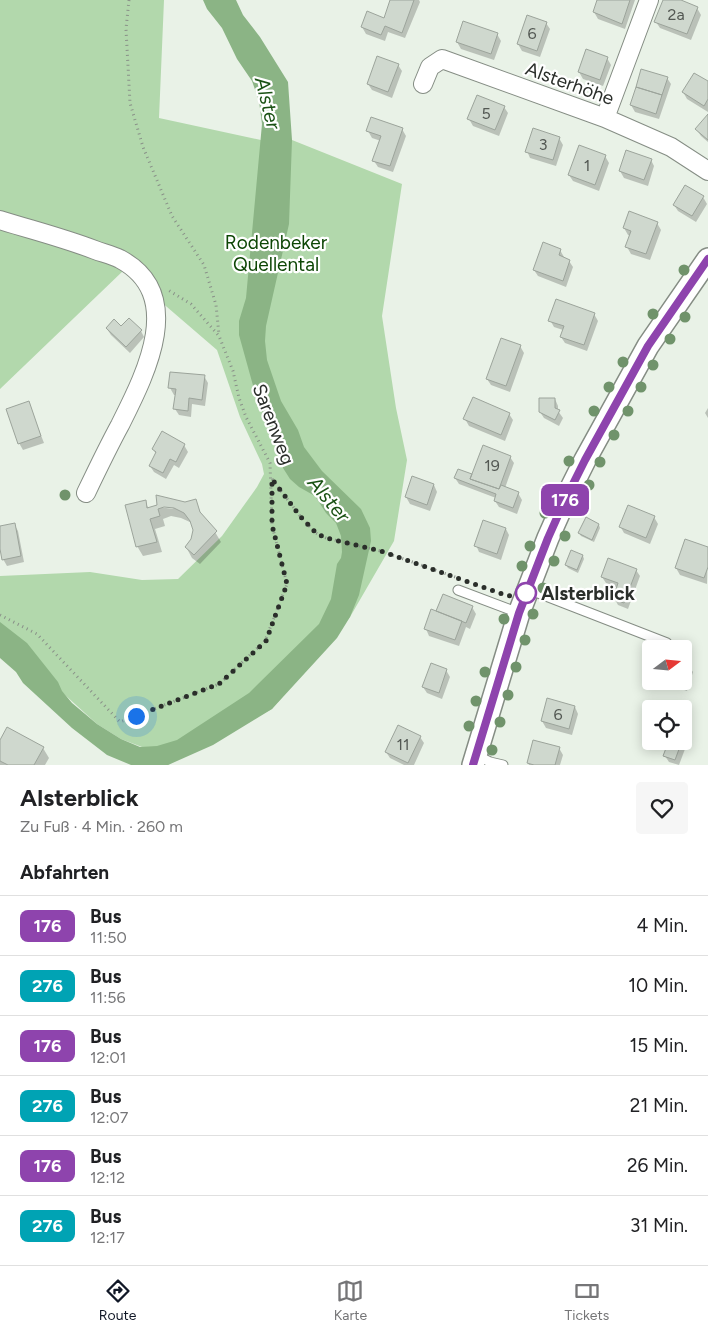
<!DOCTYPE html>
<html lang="de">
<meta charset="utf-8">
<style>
body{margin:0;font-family:Figtree,sans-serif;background:#f6f6f6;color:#202124;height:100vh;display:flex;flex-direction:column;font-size:19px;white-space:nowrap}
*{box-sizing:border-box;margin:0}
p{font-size:16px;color:#757577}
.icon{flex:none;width:28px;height:28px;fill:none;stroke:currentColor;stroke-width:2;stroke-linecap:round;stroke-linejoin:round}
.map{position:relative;height:765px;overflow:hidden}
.drawer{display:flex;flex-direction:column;background:#fff;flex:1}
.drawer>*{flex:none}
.badge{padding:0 10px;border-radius:8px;font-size:18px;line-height:32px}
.needle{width:32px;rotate:74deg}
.buttons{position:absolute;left:642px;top:640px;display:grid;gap:10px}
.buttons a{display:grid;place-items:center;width:50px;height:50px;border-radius:5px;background:#fff;box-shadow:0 2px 12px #0003;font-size:25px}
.you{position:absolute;width:25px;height:25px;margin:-12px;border:4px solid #fff;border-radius:50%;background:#1a73e8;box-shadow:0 0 0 8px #1a73e833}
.map>.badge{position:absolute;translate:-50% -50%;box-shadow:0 0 0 2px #fff}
h2{padding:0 20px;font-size:19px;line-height:45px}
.round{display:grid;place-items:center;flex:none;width:52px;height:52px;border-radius:5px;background:#f6f6f6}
.headline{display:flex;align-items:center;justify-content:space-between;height:85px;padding:0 20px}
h1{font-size:24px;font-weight:700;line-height:38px}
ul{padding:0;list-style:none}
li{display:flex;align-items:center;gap:15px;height:60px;padding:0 20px;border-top:1px solid #e0e0e0}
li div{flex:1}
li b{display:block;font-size:19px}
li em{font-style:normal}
li .badge{min-width:55px;font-weight:700;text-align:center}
.dock{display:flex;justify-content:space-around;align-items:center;height:70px;border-top:1px solid #e0e0e0;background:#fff;font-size:14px;color:#757577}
.dock a{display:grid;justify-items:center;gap:2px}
.dock .current{color:#111827}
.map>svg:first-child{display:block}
.green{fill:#b2d8ac}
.water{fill:#8bb485}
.shadow{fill:#0003}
.building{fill:#cfd8ce;stroke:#9ca49b}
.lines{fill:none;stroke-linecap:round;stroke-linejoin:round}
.service-casing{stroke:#858d84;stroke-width:11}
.minor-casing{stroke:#858d84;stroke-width:20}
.tertiary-casing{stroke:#858d84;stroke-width:24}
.path{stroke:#899088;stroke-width:3;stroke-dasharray:1 4;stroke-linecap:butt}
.service{stroke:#fff;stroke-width:9}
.minor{stroke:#fff;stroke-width:18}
.tertiary{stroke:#fff;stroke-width:21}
.tree{fill:#70936b}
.line-casing{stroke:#fff;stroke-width:11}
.line{stroke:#8e44ad;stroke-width:8}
.walk{stroke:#2a2e2a;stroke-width:5;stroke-dasharray:0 9}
.stop-dot{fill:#fff;stroke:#8e44ad;stroke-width:2.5}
.labels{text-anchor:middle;stroke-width:4.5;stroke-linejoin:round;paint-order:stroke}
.number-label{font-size:16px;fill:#535853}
.street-label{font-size:19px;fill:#2a2e2a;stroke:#fff}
.park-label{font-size:19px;fill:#0d4605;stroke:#fff}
.stop-label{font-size:19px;font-weight:bold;fill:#2a2e2a;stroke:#fff;text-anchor:start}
.water-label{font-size:20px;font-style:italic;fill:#1a5214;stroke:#fff}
</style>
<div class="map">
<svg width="708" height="765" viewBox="0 0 708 765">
<rect width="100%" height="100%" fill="#e9f2e7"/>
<path class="green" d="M0 0H164L159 118 261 140H292L402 184 382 316 396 408 407 460 394 541 350 617 272 709 168 765 142 747 121 739 97 724 64 694 0 651V576L90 572 142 580 178 579 222 536 257 487 264 474 262 464 240 417 217 350 124 270 0 389Z"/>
<path class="water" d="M203 0H236L243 15 260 37 288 82 292 140 289 224 266 326 265 341 267 360 281 401 298 430 304 447 322 471 361 509 370 528 371 541 359 595 350 617 337 638 272 709 213 745 168 765H131L107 755 72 728 23 683 16 672 0 658V622L27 643 58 682 62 691 72 703 97 724 121 739 140 747 157 746 177 740 249 693 319 624 331 599 337 564 341 558 342 552 341 536 336 523 326 513 315 496 299 487 290 479 283 468 266 418 259 407 239 335V321L246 298 262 124 259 101 252 81 237 59 222 28 207 9Z"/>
<path class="shadow" d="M392 0H419L420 2 405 38 388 32 385 41 366 34 362 27 384 19Z
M599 0H635L625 29 598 19 594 12Z
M664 0H677L697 8 701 15 691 40 660 28 656 22Z
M546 23 550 29 540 57 522 51 518 44Z
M497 34 501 41 494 60 461 49 457 42Z
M607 58 611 65 603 86 583 79 579 72Z
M398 65 402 71 392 98 372 90 368 84Z
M667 78 671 84 659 119 635 112 631 105Z
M708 83V112L687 99 683 92Z
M504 107 508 113 499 136 473 126 469 119Z
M708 116V142L701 136 697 130Z
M402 129 406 136 393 172 378 167 374 161 381 141 372 138 368 131Z
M559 138 563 145 556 166 530 158 527 151Z
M605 156 609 163 599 191 573 181 569 175Z
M651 160 654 166 648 186 624 178 620 171Z
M703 197 707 204 696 222 678 211 674 205Z
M657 223 661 230 650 260 631 254 627 247 631 236 628 235 624 228Z
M560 250 564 257 563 259 569 261 573 267 566 287 538 276 534 270Z
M594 314 598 321 587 351 565 343 561 337 563 330 554 327 550 320Z
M107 329 141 331 144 337 130 353 111 335Z
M520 346 524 353 510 392 491 385 487 379Z
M204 376 208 383 205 406 192 404 191 417 179 415 175 409 176 395H174L170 388Z
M555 399 558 406V411L563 418 559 426 544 418 540 412Z
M28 402 44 443 23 450 19 443Z
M708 408V418L705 413Z
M509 414 513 420 505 441 469 426 465 419Z
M184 445 188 452 179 468 174 465 166 479 154 472 150 466 156 454 153 449Z
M510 457 514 463 505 488 518 493 522 500 517 514 499 507 495 501 496 498 459 484 455 478 473 476Z
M413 478 434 485 437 492 430 511 410 504 406 497Z
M195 501 203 518 215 532 221 542 200 564 192 558 186 547 192 539 194 530 192 523 181 518 171 516 163 519 165 526 155 529 162 552 143 556 137 546 145 502 149 509 158 507 174 509 169 506Z
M654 517 658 524 650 544 624 533 620 526Z
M14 524 18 531 24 562 7 566 3 559 0 542V527Z
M599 525 600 528 594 542 581 536 579 533Z
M506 529 509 535 501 560 479 552 476 545Z
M708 548 707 584 680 575 676 568Z
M583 556 584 559 578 573 568 568 566 565Z
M636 570 640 576 628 609 618 605 614 598 618 588 606 583 602 577Z
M472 607 476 614 470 629 466 627 459 646 429 636 426 629 436 612Z
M652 647 651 649V672L646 664Z
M684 664 689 666 693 672 687 691 670 685 668 681H684Z
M446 670 450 677 442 699 427 693 423 687Z
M575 707 578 714 572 735 546 728 542 721Z
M684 734 688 741 679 765 669 762 665 756 668 748 664 747 661 741H684Z
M420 737 424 743 414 765H404L390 758 386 752Z
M0 743 43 748 49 758 45 765H0Z
M559 748 563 755 560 765H529L528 763Z"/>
<path class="building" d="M390 0H414L402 33 385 26 381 35 361 27 367 11 384 18Z
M597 0H630L622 24 593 12Z
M663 0H681L698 7 687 34 654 22Z
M527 15 547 22 537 51 517 44Z
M463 21 498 33 491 54 456 42Z
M586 49 608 57 600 80 578 72Z
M377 56 399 64 388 92 367 84Z
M641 69 668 77 662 95 636 87Z
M694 73 708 81V99L704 106 682 92Z
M636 87 662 95 656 114 630 105Z
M477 95 505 106 495 130 467 119Z
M708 114V140L695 129Z
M371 117 403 128 390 166 372 161 381 136 366 131Z
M533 128 560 137 553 160 525 152Z
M579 145 606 155 595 185 568 175Z
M626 150 652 159 644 180 619 171Z
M685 185 704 196 692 216 673 205Z
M629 211 658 222 646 254 625 247 631 231 623 228Z
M543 242 561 249 559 255 570 260 563 281 533 270Z
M556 299 595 313 584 345 560 337 564 326 548 321Z
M129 318 142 330 126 347 106 328 114 319 121 326Z
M501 338 521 345 506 386 486 379Z
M170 372 205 375 202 400 189 398 188 411 173 409 176 389 168 388Z
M473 397 510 413 501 435 463 419Z
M539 398H555V408L560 410 555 420 539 412Z
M29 401 41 436 18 444 6 409Z
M162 431 185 444 176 462 170 459 163 473 149 466 156 452 152 449Z
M483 445 511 456 499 489 470 479Z
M458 469 472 474 470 479 499 489 501 485 519 492 513 508 494 501 496 494 454 478Z
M412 476 434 484 427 505 405 497Z
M156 495 185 502 196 499 200 512 217 531 194 555 185 547 191 539 193 530 190 521 184 513 174 508 164 507 158 509 160 516 150 519 157 542 136 547 125 505 146 500 147 508 157 505Z
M628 505 655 516 646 538 619 527Z
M586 517 599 524 592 540 578 533Z
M483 520 506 528 497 554 474 546Z
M15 523 21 556 2 560 0 549V526Z
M685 539 708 547V567L704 578 675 568Z
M571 550 583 555 577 570 565 565Z
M608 558 637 569 624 603 613 599 618 583 601 577Z
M443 594 473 606 466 623 436 611Z
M431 609 462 621 455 640 424 629Z
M651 645 661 649H651V667L644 665Z
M684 662 690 665 683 685 672 681H684Z
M431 663 447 669 439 693 422 687Z
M547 698 575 706 569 729 541 721Z
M398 725 421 736 408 763 385 752Z
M7 727 44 747 34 765H8L0 761V740Z
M533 740 560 747 555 765H534L527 763Z
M662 741H682L675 760 663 756 668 743Z"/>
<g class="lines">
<defs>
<path id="service" d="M528 589 667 643
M458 590 519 613
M476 755 490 762 503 765"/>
<path id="minor" d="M423 84 430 67 442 59 605 118 671 147 708 171
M605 118 649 0
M0 220C32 230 64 238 95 250 103 253 112 255 120 259 187 295 145 375 120 425 108 447 97 470 86 493"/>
<path id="tertiary" d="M473 765 519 613 548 538 564 502 585 460 648 346 708 259"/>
</defs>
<use href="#service" class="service-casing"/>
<use href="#minor" class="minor-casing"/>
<use href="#tertiary" class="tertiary-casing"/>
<path class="path" d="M129 0 126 29 130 103 143 147 172 216 204 265 216 305 219 335
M272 479 300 516 316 533 326 538 381 551 458 578
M0 615 37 634 120 722 219 684 265 641 287 584 272 525 270 463 246 417 239 398 233 371 219 336 191 304 168 290"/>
<use href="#service" class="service"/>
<use href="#minor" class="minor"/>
<use href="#tertiary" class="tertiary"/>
</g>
<g class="tree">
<circle cx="684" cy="270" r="5.5"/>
<circle cx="653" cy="314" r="5.5"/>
<circle cx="685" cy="317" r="5.5"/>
<circle cx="670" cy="339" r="5.5"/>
<circle cx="623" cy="362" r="5.5"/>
<circle cx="653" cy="365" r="5.5"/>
<circle cx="609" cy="387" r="5.5"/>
<circle cx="641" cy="387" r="5.5"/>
<circle cx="594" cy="411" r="5.5"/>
<circle cx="628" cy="411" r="5.5"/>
<circle cx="614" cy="435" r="5.5"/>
<circle cx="569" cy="461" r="5.5"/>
<circle cx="600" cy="462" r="5.5"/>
<circle cx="589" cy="485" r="5.5"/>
<circle cx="556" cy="488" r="5.5"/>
<circle cx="65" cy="495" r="5.5"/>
<circle cx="576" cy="512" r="5.5"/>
<circle cx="545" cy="513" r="5.5"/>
<circle cx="565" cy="536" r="5.5"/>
<circle cx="530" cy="546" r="5.5"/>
<circle cx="554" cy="561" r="5.5"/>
<circle cx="522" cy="566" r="5.5"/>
<circle cx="543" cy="588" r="5.5"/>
<circle cx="533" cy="614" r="5.5"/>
<circle cx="504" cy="619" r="5.5"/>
<circle cx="525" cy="640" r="5.5"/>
<circle cx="516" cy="667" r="5.5"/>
<circle cx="485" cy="672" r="5.5"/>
<circle cx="508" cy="695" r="5.5"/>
<circle cx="476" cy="701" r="5.5"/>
<circle cx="500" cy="722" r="5.5"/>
<circle cx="469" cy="726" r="5.5"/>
<circle cx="492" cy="750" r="5.5"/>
</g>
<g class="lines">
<defs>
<path id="line" d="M473 765 519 613 548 538 564 502 585 460 648 346 708 259"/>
</defs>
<use href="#line" class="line-casing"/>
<use href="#line" class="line"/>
<path class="walk" d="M136 716 219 684 266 641 287 584 272 525V479L300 516 316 533 326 538 381 551 508 596 526 593"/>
</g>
<circle class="stop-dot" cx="526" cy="593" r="10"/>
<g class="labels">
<g class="number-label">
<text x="676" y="20">2a</text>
<text x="532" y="39">6</text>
<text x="486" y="119">5</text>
<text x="543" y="150">3</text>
<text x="587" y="171">1</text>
<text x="492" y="471">19</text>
<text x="558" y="720">6</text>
<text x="403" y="750">11</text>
</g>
<g class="street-label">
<text transform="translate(570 83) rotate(20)" y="7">Alsterhöhe</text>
<text transform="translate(274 424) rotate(69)" y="7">Sarenweg</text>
</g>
<g class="park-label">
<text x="276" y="249">Rodenbeker<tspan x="276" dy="22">Quellental</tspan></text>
</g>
<g class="stop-label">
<text x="541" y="600">Alsterblick</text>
</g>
<g class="water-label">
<text transform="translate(268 103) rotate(76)" y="7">Alster</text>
<text transform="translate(329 499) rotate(50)" y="7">Alster</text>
</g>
</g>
</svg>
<div class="buttons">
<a><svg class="needle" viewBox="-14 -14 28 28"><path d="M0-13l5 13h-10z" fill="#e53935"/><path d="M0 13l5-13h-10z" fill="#757577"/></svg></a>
<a><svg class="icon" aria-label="locate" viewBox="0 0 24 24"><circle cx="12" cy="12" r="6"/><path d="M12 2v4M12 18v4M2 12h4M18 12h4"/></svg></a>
</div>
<div class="you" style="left:136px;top:716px"></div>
<b class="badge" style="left:565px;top:500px;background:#8e44ad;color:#fff">176</b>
</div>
<section class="drawer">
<div class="headline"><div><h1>Alsterblick</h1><p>Zu Fuß · 4 Min. · 260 m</p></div><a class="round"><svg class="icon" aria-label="heart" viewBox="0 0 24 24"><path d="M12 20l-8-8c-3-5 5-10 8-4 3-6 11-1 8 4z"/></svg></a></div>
<h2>Abfahrten</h2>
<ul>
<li><span class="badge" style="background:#8e44ad;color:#fff">176</span><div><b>Bus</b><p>11:50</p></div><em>4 Min.</em></li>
<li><span class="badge" style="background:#00a3b4;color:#fff">276</span><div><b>Bus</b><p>11:56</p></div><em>10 Min.</em></li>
<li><span class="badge" style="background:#8e44ad;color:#fff">176</span><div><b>Bus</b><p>12:01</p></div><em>15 Min.</em></li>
<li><span class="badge" style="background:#00a3b4;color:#fff">276</span><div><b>Bus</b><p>12:07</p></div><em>21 Min.</em></li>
<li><span class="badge" style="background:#8e44ad;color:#fff">176</span><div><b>Bus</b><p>12:12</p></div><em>26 Min.</em></li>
<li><span class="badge" style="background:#00a3b4;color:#fff">276</span><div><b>Bus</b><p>12:17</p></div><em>31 Min.</em></li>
</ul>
</section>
<nav class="dock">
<a class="current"><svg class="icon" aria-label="directions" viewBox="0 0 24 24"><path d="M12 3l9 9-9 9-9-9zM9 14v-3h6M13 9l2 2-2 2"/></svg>Route</a>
<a><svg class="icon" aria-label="map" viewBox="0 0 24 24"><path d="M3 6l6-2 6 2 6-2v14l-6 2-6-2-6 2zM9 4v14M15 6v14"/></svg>Karte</a>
<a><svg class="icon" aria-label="tickets" viewBox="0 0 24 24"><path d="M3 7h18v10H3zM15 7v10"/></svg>Tickets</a>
</nav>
